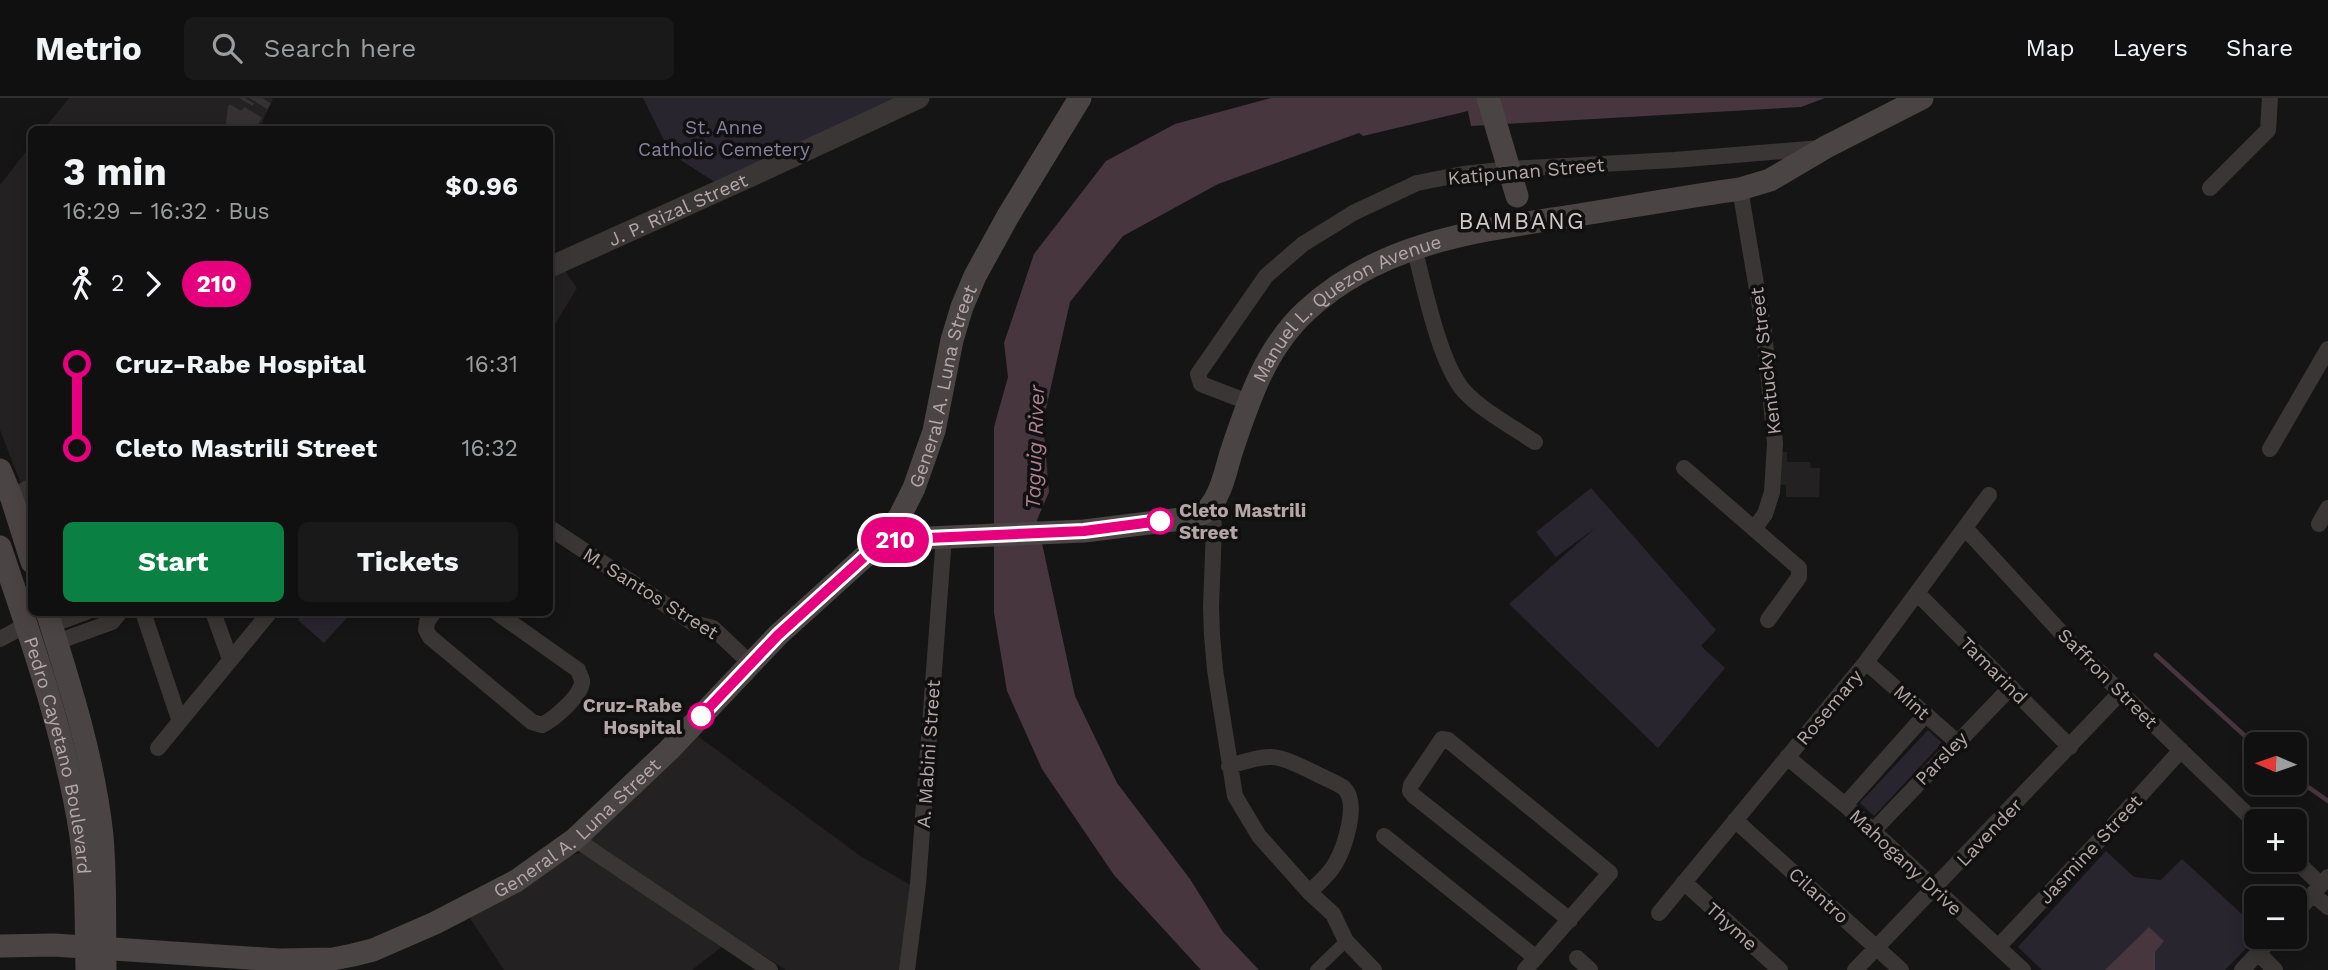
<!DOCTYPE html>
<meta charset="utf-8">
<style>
body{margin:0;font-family:"Work Sans",sans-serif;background:#191919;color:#f1f3f6;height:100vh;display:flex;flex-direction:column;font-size:26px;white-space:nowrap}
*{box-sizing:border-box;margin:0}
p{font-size:23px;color:#9c9d9f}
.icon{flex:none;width:38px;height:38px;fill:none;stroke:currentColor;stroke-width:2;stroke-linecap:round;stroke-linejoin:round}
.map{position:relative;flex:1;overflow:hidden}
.details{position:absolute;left:28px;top:28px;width:525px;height:490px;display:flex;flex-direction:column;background:#101010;border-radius:10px;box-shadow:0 4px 18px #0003,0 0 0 2px #303030}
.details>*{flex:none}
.badge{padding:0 14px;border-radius:23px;font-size:24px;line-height:46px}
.needle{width:46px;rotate:272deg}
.tools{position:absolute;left:2244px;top:634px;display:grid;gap:14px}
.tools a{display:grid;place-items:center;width:63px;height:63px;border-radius:10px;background:#101010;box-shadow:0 4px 18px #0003,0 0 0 2px #303030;font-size:35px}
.map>.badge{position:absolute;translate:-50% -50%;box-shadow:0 0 0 4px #fff}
.legs{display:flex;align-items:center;gap:10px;height:77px;padding:0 35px;font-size:23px}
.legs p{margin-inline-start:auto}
.summary{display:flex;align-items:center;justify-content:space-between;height:119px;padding:0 35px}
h1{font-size:38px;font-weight:700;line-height:52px}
.action{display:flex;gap:14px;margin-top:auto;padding:14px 35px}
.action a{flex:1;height:80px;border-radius:10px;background:#0b8043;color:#fff;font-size:28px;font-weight:700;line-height:80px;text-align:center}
.action a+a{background:#191919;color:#f1f3f6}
ul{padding:0 35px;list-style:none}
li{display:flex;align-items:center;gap:24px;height:84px;font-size:26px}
li i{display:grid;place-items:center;width:10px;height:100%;margin:0 9px;background:currentColor}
li i::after{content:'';width:18px;height:18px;margin:-9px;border:5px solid;border-radius:50%;background:#101010}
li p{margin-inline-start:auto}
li:first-child i{background:linear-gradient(#0000 50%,currentColor 0)}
li:last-child i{background:linear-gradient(currentColor 50%,#0000 0)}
header{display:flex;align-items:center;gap:42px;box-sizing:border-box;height:98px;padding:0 35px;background:#101010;border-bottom:2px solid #303030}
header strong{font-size:33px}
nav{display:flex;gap:38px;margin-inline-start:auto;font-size:24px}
.search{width:490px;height:63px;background:#191919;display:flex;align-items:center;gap:18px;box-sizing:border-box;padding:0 24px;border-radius:10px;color:#9c9d9f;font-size:26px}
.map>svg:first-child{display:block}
.built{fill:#232121}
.green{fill:#28252e}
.water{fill:#47363d}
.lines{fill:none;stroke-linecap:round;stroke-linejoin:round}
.stream{stroke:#47363d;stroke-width:4.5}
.tertiary-tunnel{stroke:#363233;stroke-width:21;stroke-dasharray:21 10;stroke-linecap:butt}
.pedestrian{stroke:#3b3636;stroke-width:12}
.minor{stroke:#3b3636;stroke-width:16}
.tertiary{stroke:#3b3636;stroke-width:21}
.secondary{stroke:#4b4445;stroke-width:23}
.line-1-casing{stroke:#fff;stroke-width:16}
.line-1{stroke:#e6007e;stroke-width:10}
.stop-1-dot{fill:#fff;stroke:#e6007e;stroke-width:3.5}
.labels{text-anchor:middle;stroke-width:7;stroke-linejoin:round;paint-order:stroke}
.park-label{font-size:19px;fill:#87809f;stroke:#111010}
.street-label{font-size:19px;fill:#b5a7a9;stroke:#111010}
.stop-label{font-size:19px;font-weight:bold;fill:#b5a7a9;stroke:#111010;text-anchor:start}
.water-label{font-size:21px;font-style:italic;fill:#ae8191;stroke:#111010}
.quarter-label{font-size:23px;letter-spacing:2px;fill:#d2c8c9;stroke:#111010}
</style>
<header>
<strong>Metrio</strong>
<div class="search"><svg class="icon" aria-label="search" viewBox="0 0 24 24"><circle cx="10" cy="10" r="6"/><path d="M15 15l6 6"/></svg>Search here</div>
<nav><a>Map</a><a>Layers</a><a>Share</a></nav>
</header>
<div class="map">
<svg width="2328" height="872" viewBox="0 0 2328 872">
<rect width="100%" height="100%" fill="#161515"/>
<path class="built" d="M69 0H271L273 1 259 31H44Z
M31 47 32 381 21 386 0 332V87Z
M563 170 577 190 550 234V176Z
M1776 354H1787V364H1810L1811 370H1820L1819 399H1786V387L1774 386Z
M695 636 859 757 912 788 900 872H786L585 743Z
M582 755 723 848 692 872H504L469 819 572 757Z"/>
<path class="green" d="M643 0H913L718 86 671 56Z
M1591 390 1716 532 1701 548 1725 570 1658 650 1509 506 1595 430 1556 459 1536 434Z
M305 515V514L351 515 324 545 298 522Z
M1928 632 1942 645 1874 718 1860 705Z
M2106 753 2134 779 2161 782 2182 761 2256 829V838H2258L2225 872H2042L2018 849Z"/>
<path class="water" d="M1271 0H1825L1801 9 1471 28 1468 13 1363 38 1359 35 1218 86 1123 138 1070 204 1043 324 1049 394 1037 422 1075 598 1117 685 1190 781 1223 834 1259 872H1201L1114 777 1042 671 1007 593 994 515V329L1008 279 1004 245 1034 156 1106 63 1175 26Z
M2149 829 2164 843 2155 854V872H2105Z"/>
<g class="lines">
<path class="stream" d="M2156 557 2256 648
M2294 679 2328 703"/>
<path class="tertiary-tunnel" d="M236 32 238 12 245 0
M242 32 262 0"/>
<path class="pedestrian" d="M1316 872 1346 843"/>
<path class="minor" d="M2210 90 2268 32 2270 0
M1740 91 1764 233 1775 345 1772 394 1765 416 1754 431
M1414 149C1424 188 1439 264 1464 293 1480 311 1514 330 1535 344
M1248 304 1201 286 1198 276 1266 178 1303 146 1334 127 1353 115 1417 85 1463 76 1510 71 1674 62 1821 50
M2270 351 2328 251
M1684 370 1799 470V479L1768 522
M1212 405 1214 430 1211 509 1212 537 1215 572 1235 698 1259 738 1309 794 1333 816 1346 843 1374 872
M2319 426 2328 410
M550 430 693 525 713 530 750 565
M1965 430 2079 554 2256 725
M1917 495 2070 649
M143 514 179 621
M213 514 230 561
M434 514 427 524 426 532 430 539 532 624 542 627C554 621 584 596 582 582 582 581 578 573 578 572L496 514
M51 527 86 514
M0 541 26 527
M57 544 112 524 120 514
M1866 564 1957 644
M158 650 270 514
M1787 659 1845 707 2023 872
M1229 668C1274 655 1273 655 1315 675 1324 680 1336 684 1344 690 1360 705 1344 751 1335 766 1329 777 1318 786 1309 794
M1845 707 1926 616
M1735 722 1901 872
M1873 733 2011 589
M1384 738 1536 860
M575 741 770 872
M2294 761 2321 787
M1684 784 1780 872
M2313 796 2328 809
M1659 815 1866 564 1989 397
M2294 817 2328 779
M1998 849 2106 735 2181 652
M2258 855 2275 872
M1577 860 1590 872
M907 872 918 786 944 439
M1525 872 1610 775 1448 642 1442 641 1411 687 1410 693 1414 698 1570 822
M1855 872 2120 595
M2242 872 2274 838"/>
<g class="tertiary">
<path id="s1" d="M550 169 745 81 919 0"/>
<path d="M12 401 32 391"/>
</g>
<g class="secondary">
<path d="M1488 0 1517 98"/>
<path d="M0 372 12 401 32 464"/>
<path id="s2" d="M883 442 1084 433 1189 420C1196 418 1204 416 1208 411 1222 396 1226 370 1232 352 1249 301 1266 250 1306 213 1380 144 1477 133 1572 118 1628 109 1684 99 1740 91L1770 82 1826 49 1922 0"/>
<path id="s3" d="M0 449C32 543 66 640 81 738 87 782 86 827 87 872"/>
<path d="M47 514C70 587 94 662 102 738 106 783 104 827 105 872"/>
<path id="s4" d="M0 848 54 847 279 862 333 861 353 857 373 852 435 825 516 783 575 741 669 652 778 537 883 442 900 418 914 390 934 333 952 242 962 209 975 178 1008 118 1080 0"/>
</g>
</g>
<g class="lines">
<defs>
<path id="line-1" d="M701 618 778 537 883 442 1084 433 1160 423"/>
</defs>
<use href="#line-1" class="line-1-casing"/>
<use href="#line-1" class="line-1"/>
</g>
<g class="stop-1-dot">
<circle cx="1160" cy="423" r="12"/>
<circle cx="701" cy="618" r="12"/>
</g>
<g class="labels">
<g class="park-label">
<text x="724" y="36">St. Anne<tspan x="724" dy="22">Catholic Cemetery</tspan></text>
</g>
<g class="street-label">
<text transform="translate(1526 73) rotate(-5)" y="7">Katipunan Street</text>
<text dy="7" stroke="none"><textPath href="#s1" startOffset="140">J. P. Rizal Street</textPath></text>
<text dy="7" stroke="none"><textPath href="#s2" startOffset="586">Manuel L. Quezon Avenue</textPath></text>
<text transform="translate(1765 263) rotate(-97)" y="7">Kentucky Street</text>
<text dy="7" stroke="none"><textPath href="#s4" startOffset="1202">General A. Luna Street</textPath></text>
<text transform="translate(651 495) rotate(32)" y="7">M. Santos Street</text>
<text transform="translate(1994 572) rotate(45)" y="7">Tamarind</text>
<text transform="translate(2108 580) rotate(45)" y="7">Saffron Street</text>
<text transform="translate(1912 604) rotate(42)" y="7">Mint</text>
<text transform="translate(1829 609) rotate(-50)" y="7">Rosemary</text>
<text transform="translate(928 656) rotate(-86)" y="7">A. Mabini Street</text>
<text dy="7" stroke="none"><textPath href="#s3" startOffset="217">Pedro Cayetano Boulevard</textPath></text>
<text transform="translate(1941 660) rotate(-46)" y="7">Parsley</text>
<text dy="7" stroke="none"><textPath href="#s4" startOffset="614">General A. Luna Street</textPath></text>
<text transform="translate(1989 734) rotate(-46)" y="7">Lavender</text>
<text transform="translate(2090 751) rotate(-47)" y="7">Jasmine Street</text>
<text transform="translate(1906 764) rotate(43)" y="7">Mahogany Drive</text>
<text transform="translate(1819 797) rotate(42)" y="7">Cilantro</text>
<text transform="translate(1732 828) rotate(42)" y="7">Thyme</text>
</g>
<g class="stop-label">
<text x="1179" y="419">Cleto Mastrili<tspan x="1179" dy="22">Street</tspan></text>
<text x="682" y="614" text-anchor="end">Cruz-Rabe<tspan x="682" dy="22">Hospital</tspan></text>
</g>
<g class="water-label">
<text transform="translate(1035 349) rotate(-88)" y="7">Taguig River</text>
</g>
<g class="quarter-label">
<text x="1522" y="131">BAMBANG</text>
</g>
</g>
</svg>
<div class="tools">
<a><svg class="needle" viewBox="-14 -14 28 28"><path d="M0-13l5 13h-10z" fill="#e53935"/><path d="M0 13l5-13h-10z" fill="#9c9d9f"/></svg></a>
<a>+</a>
<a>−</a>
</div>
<b class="badge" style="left:895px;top:442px;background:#e6007e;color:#fff">210</b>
<section class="details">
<div class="summary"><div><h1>3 min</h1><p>16:29 – 16:32 · Bus</p></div><b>$0.96</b></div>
<div class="legs"><svg class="icon" aria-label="walk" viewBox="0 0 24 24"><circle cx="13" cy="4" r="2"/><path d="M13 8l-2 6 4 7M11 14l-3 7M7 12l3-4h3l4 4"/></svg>2<svg class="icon" aria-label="forward" viewBox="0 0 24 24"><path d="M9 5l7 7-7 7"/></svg><b class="badge" style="background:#e6007e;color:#fff">210</b></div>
<ul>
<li><i style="color:#e6007e"></i><b>Cruz-Rabe Hospital</b><p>16:31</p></li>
<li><i style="color:#e6007e"></i><b>Cleto Mastrili Street</b><p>16:32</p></li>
</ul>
<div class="action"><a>Start</a><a>Tickets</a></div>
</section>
</div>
